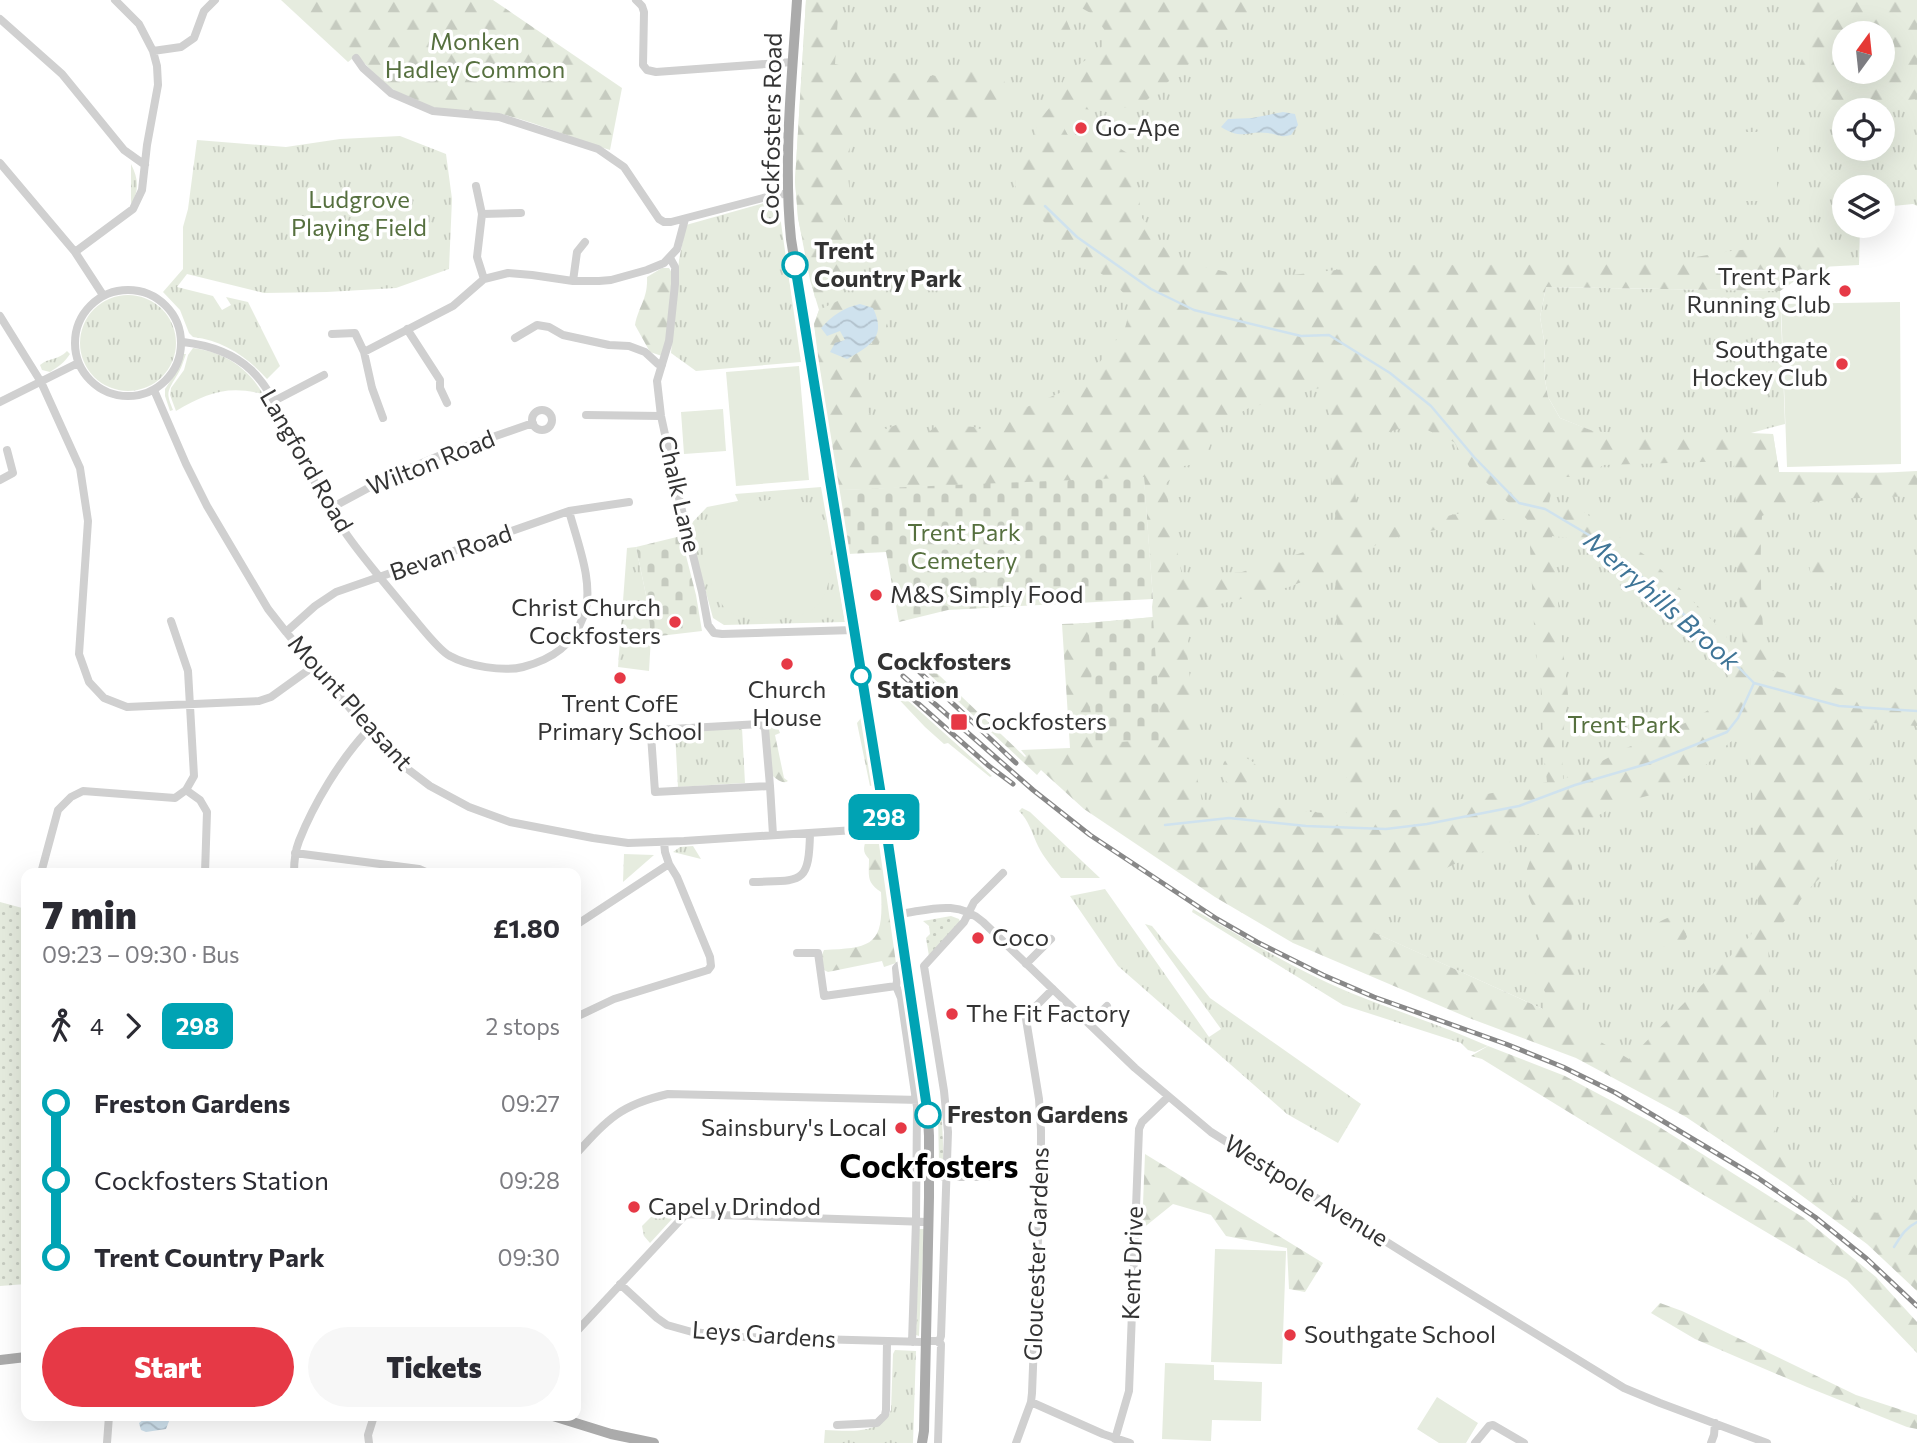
<!DOCTYPE html>
<meta charset="utf-8">
<style>
body{margin:0;font-family:Commissioner,sans-serif;background:#f7f7f7;color:#2b2b33;height:100vh;display:flex;flex-direction:column;font-size:26px;white-space:nowrap}
*{box-sizing:border-box;margin:0}
p{font-size:23px;color:#7c7c81}
.icon{flex:none;width:38px;height:38px;fill:none;stroke:currentColor;stroke-width:2;stroke-linecap:round;stroke-linejoin:round}
.map{position:relative;flex:1;overflow:hidden}
.drawer{position:absolute;left:21px;top:868px;width:560px;height:553px;display:flex;flex-direction:column;background:#fff;border-radius:14px;box-shadow:0 7px 28px #0002}
.drawer>*{flex:none}
.badge{padding:0 14px;border-radius:10px;font-size:24px;line-height:46px}
.needle{width:46px;rotate:15deg}
.fabs{position:absolute;left:1832px;top:21px;display:grid;gap:14px}
.fabs a{display:grid;place-items:center;width:63px;height:63px;border-radius:50%;background:#fff;box-shadow:0 7px 28px #0002;font-size:35px}
.map>.badge{position:absolute;translate:-50% -50%;box-shadow:0 0 0 4px #fff}
.legs{display:flex;align-items:center;gap:10px;height:77px;padding:0 21px;font-size:23px}
.legs p{margin-inline-start:auto}
.head{display:flex;align-items:center;justify-content:space-between;height:119px;padding:0 21px}
h1{font-size:38px;font-weight:800;line-height:52px}
.button{display:flex;gap:14px;margin-top:auto;padding:14px 21px}
.button a{flex:1;height:80px;border-radius:42px;background:#e63946;color:#fff;font-size:28px;font-weight:800;line-height:80px;text-align:center}
.button a+a{background:#f7f7f7;color:#2b2b33}
ul{padding:0 21px;list-style:none}
li{display:flex;align-items:center;gap:24px;height:77px;font-size:26px}
li i{display:grid;place-items:center;width:10px;height:100%;margin:0 9px;background:currentColor}
li i::after{content:'';width:18px;height:18px;margin:-9px;border:5px solid;border-radius:50%;background:#fff}
li p{margin-inline-start:auto}
li:first-child i{background:linear-gradient(#0000 50%,currentColor 0)}
li:last-child i{background:linear-gradient(currentColor 50%,#0000 0)}
.map>svg:first-child{display:block}
.grass{fill:url(#grass-tufts);fill-rule:evenodd}
.forest{fill:url(#forest-firs);fill-rule:evenodd}
.cemetery{fill:url(#cemetery-stones)}
.garden{fill:url(#garden-dots)}
.pitch{fill:#e6ecdf}
.water{fill:url(#water-waves)}
.lines{fill:none;stroke-linecap:round;stroke-linejoin:round}
.stream{stroke:#cfe2ee;stroke-width:2.5}
.minor{stroke:#d0d0d0;stroke-width:8}
.major{stroke:#ababab;stroke-width:10}
.rail-casing{stroke:#888;stroke-width:5}
.rail{stroke:#fff;stroke-width:2.5;stroke-dasharray:8;stroke-linecap:butt}
.line-1-casing{stroke:#fff;stroke-width:16}
.line-1{stroke:#00a3b4;stroke-width:10}
.poi-dot{fill:#e63946;stroke:#fff;stroke-width:2.5}
.stop-1-dot{fill:#fff;stroke:#00a3b4;stroke-width:3.5}
.labels{text-anchor:middle;stroke-width:7;stroke-linejoin:round;paint-order:stroke}
.park-label{font-size:24px;fill:#56703f;stroke:#fff}
.poi-label{font-size:24px;fill:#333;stroke:#fff;text-anchor:start}
.street-label{font-size:24px;fill:#333;stroke:#fff}
.stop-label{font-size:24px;font-weight:bold;fill:#333;stroke:#fff;text-anchor:start}
.water-label{font-size:26px;font-style:italic;fill:#3f7597;stroke:#fff}
.district-label{font-size:32px;font-weight:bold;fill:#000;stroke:#fff}
</style>
<div class="map">
<svg width="1917" height="1443" viewBox="0 0 1917 1443">
<defs>
<pattern id="grass-tufts" width="24" height="20" patternUnits="userSpaceOnUse" patternTransform="scale(1.75)"><rect width="24" height="20" fill="#e6ecdf"/><path d="M3 7l-1-3M5 7V3M7 7l1-3M15 17l-1-3M17 17v-4M19 17l1-3" fill="none" stroke="#c6cbc0"/></pattern>
<pattern id="forest-firs" width="22" height="20" patternUnits="userSpaceOnUse" patternTransform="scale(1.75)"><rect width="22" height="20" fill="#e6ecdf"/><path d="M5 1l3.5 6h-7zM16 11l3.5 6h-7z" fill="#c6cbc0"/></pattern>
<pattern id="cemetery-stones" width="16" height="16" patternUnits="userSpaceOnUse" patternTransform="scale(1.75)"><rect width="16" height="16" fill="#e6ecdf"/><path d="M2 7V4a2 2 0 0 1 4 0v3zM10 15v-3a2 2 0 0 1 4 0v3z" fill="#c6cbc0"/></pattern>
<pattern id="garden-dots" width="8" height="8" patternUnits="userSpaceOnUse" patternTransform="scale(1.75)"><rect width="8" height="8" fill="#e6ecdf"/><path d="M2 2h.1M6 6h.1" fill="none" stroke="#c6cbc0" stroke-width="1.8" stroke-linecap="round"/></pattern>
<pattern id="water-waves" width="16" height="10" patternUnits="userSpaceOnUse" patternTransform="scale(1.75)"><rect width="16" height="10" fill="#cfe2ee"/><path d="M0 5q4-4 8 0t8 0" fill="none" stroke="#b2c2cd"/></pattern>
</defs>
<rect width="100%" height="100%" fill="#fff"/>
<path class="grass" d="M806 0H1917V206L1913 204 1883 207V187H1844V226H1860L1859 265 1532 282 1537 431H1592L1560 418 1548 397 1544 374 1545 346 1540 317 1546 287 1780 291 1785 424 1751 433 1773 434 1780 478 1917 471V1271L1554 1014 1111 814 1065 625 1155 617 1144 478 839 490 814 324 819 310 810 280 798 218 795 181ZM1844 33H1883V72H1844ZM1844 110H1883V149H1844Z
M400 136 446 154 452 199 449 269 396 288 327 292 264 293 187 274 177 287 213 296 222 310 231 305 226 297 248 302 280 366 267 379C246 356 224 341 193 337L189 333 180 310 163 292 183 269V227L188 209 197 140 286 147 340 139Z
M131 164C138 178 140 190 131 204Z
M768 202H778L801 362 696 371 671 353 679 260 686 225Z
M80 343a48 48 0 1 1 96 0a48 48 0 1 1-96 0Z
M193 348C223 352 248 367 263 394 227 385 207 393 176 411L170 395 171 388 184 370 188 355Z
M67 351 70 354C65 362 58 367 50 372L42 370 40 365C50 357 57 361 67 351Z
M183 354H186C183 362 181 370 176 377 167 392 166 393 173 410L170 411 165 396V389L175 374Z
M821 487 845 622 724 625 713 618 688 527 707 507 738 501 735 494Z
M636 547 647 600 651 637 649 671 618 667 627 548Z
M861 718 873 785 870 786 857 723Z
M742 728 745 783 678 787 675 732Z
M1022 808 1030 812 1100 878H1061C1053 868 1044 858 1038 846 1032 833 1029 821 1019 811Z
M693 846 701 859 673 852 680 847Z
M624 854 654 855 623 882Z
M1105 889 1209 1037 1221 1029 1145 924 1152 926 1210 998 1361 1104 1338 1143 1287 1114 1118 966 1070 896Z
M1193 909C1245 939 1296 970 1351 993 1396 1011 1443 1026 1488 1046L1475 1052 1468 1050 1461 1043 1343 1005 1192 912Z
M658 1210H661L672 1219 650 1243 644 1236 642 1226Z
M919 1229H924L919 1336 916 1335Z
M895 1350 916 1351 913 1443H824L825 1430C849 1431 881 1435 891 1410L893 1354Z"/>
<path class="forest" d="M281 0H493L622 88 610 150C573 139 539 123 501 114 479 109 454 113 431 107 399 99 378 79 357 55L348 62Z
M806 0H839L835 64 858 70 926 76 952 75 969 68 1005 82C1007 114 989 105 979 128L963 124 869 121 857 129 846 158 851 203 844 219 853 234 854 252 842 288 815 298 798 218 795 181Z
M1073 0H1264L1141 105 1102 111 1074 108 1063 126 1070 139 1100 136 1132 156 1142 218 1174 260 1258 279 1380 265 1655 264 1731 251 1782 246 1826 247 1843 252 1825 271 1799 278 1780 291 1546 287 1540 317 1545 346 1544 374 1548 397 1560 418 1593 431 1638 435 1679 438 1773 434 1779 472 1917 473V496L1833 499 1779 507 1762 516C1760 543 1759 652 1772 670L1867 697 1917 696V726L1873 723 1870 803 1850 848 1810 888 1768 942 1775 1143 1873 1212 1902 1218 1917 1207V1291L1867 1244 1786 1184 1686 1117 1576 1058 1469 1018 1293 943 1215 897 1084 809 1041 770 1037 775 915 661 920 657 1025 757 1026 756 1021 750 1070 748 1062 624 1088 623 1092 664 1133 741H1160V723L1152 607 1153 599 1144 478 839 490 823 397 814 324 819 310 854 293 894 303C886 333 858 380 867 409 870 417 880 424 886 429L903 422 921 438 939 424 974 427 996 434 1008 415 1081 384 1104 357 1125 328 1132 302 1112 281 1069 252 1050 228 1029 207 1014 203 1016 178 1040 119 1057 99 1064 79 1081 63 1099 52 1108 35 1094 15 1078 6ZM840 331 873 343 847 359 845 340ZM1323 387 1331 424 1330 466 1338 541 1242 572 1182 576 1165 484 1184 466 1190 465 1209 448 1218 425 1249 408ZM1418 426 1454 442 1470 468 1509 503 1361 534C1359 520 1352 479 1354 468 1361 439 1391 428 1418 426ZM1734 461 1736 512 1735 546 1744 658 1713 621 1649 558 1578 508 1549 503 1553 484 1556 477H1589L1603 465ZM1524 516 1533 527 1530 547 1535 645 1542 695 1543 744 1547 782 1422 807 1364 813 1365 687H1344L1343 702 1346 742 1347 815 1299 811 1231 800 1203 806 1192 752 1191 688 1187 652 1189 633 1196 610 1289 587 1336 568C1334 606 1338 642 1343 679L1363 680C1364 636 1359 591 1368 548L1404 535ZM1552 536 1577 539 1614 565 1651 595 1708 653 1741 690 1692 720 1624 749 1582 772 1563 779 1562 743 1568 695 1558 603ZM1749 730 1758 908 1751 935 1629 1059 1576 1027 1581 1010 1580 993 1571 944 1574 915 1572 866 1577 827 1623 802 1663 792 1707 764 1729 743ZM1539 834C1537 848 1529 860 1526 873 1523 891 1533 908 1542 922L1534 970 1547 996 1543 1009 1373 932C1382 921 1391 909 1401 899 1432 869 1497 843 1539 834Z
M1807 0H1917V99L1902 101 1814 102 1801 81 1798 70 1806 47 1808 16ZM1844 33H1883V72H1844Z
M1062 18 1066 19 1071 31 1074 33 1081 29 1085 30 1086 34 1060 43 1056 42C1052 34 1054 23 1062 18Z
M662 268H669L672 273 667 342 662 356 650 352 635 325C639 305 648 299 647 277Z
M1821 552C1842 557 1845 572 1832 586L1821 588 1812 584 1809 564 1815 556Z
M894 688 992 776 990 777 948 743 944 744 925 727 890 690Z
M766 721C775 721 777 725 780 733L775 735 784 778 788 781C782 785 776 778 770 774L765 724Z
M1235 755C1277 761 1258 806 1223 779 1221 765 1222 760 1235 755Z
M873 837 876 838 879 844 896 963 884 967 882 961 828 972 824 970 821 957 824 950C873 948 884 945 881 892 866 882 869 876 869 859 863 853 863 849 866 840Z
M1670 917C1680 921 1685 927 1687 937 1680 950 1668 950 1656 943 1652 928 1655 922 1670 917Z
M1488 1046 1565 1076 1653 1123 1804 1218 1876 1277 1917 1322V1353L1847 1280 1702 1194 1482 1059 1471 1056Z
M1145 1154 1323 1263 1305 1292 1289 1289 1287 1248 1226 1236 1211 1215 1173 1204 1142 1229Z
M1660 1303 1682 1311 1856 1395 1917 1415V1429L1907 1427 1807 1387 1695 1339 1651 1313Z"/>
<path class="cemetery" d="M1144 477 1153 599 948 610 899 622 886 552 848 554 839 490Z
M681 536 696 595 702 631 651 637 647 600 636 547Z
M1153 617 1160 723V741H1133L1096 744 1090 708 1092 664 1088 623Z"/>
<path class="garden" d="M0 902 26 909V1284L0 1286Z
M951 916 959 919 960 922 929 956 926 938 930 934 929 926 923 921Z
M938 1116 942 1119 944 1168 941 1171 939 1161Z"/>
<path class="pitch" d="M1742 132H1777V201H1742Z
M1900 302 1901 464 1787 467 1781 304Z
M799 366 809 480 736 486 726 372Z
M723 409 726 451 684 454 681 412Z
M781 499C792 499 802 500 811 507 834 524 839 592 813 609 797 620 769 619 750 617 742 617 732 615 726 609 712 595 699 552 703 534 704 527 709 521 714 516 731 502 759 501 781 499Z
M1215 1249 1286 1251 1282 1364 1211 1362Z
M1165 1363 1214 1365V1380L1262 1382 1261 1421 1212 1420 1211 1441 1162 1439Z
M1437 1397 1478 1423 1466 1443H1439L1417 1429Z"/>
<path class="water" d="M1283 112 1295 114 1298 125 1291 135C1278 138 1280 135 1268 133 1247 130 1243 141 1221 127L1228 119 1252 118Z
M860 304 873 308C887 337 870 346 847 359L830 352 835 343 845 340 840 331 827 336 821 328C833 315 843 308 860 304Z
M148 1416H171L166 1429 146 1432 141 1430 139 1423Z"/>
<g class="lines">
<path class="stream" d="M1045 206 1077 237 1151 289 1194 310 1301 336 1329 335 1390 373 1431 406 1474 457 1519 503 1545 509 1604 544 1706 634 1754 683 1839 706 1917 711
M1165 825 1229 818 1306 826 1386 829 1427 824 1519 806 1575 785 1650 763 1727 732 1738 718 1754 683
M1894 1247C1901 1236 1905 1228 1917 1222"/>
<path class="minor" d="M636 0 642 6 644 12 643 65 647 70 656 72 793 62
M0 19 62 74 124 150 145 165
M153 51 181 47 194 38 204 11 215 0
M356 58 363 68 391 93 433 111 499 117 598 149 624 167 659 219 664 222H671L763 198 788 193
M0 163 75 252 103 295
M476 186 482 214 477 257 484 279
M482 214 521 213
M75 252 133 209 142 190 147 145 158 85 157 66 153 51 139 24 115 0
M670 258 675 267V284L669 341 657 381 661 416 678 494 702 592 708 625 714 633 722 634 854 630
M573 281 577 252 585 242
M75 343a53 53 0 1 1 106 0a53 53 0 1 1-106 0Z
M0 316 41 382 80 468 88 521 79 654 89 682 104 698 127 707 259 701 271 697 314 666
M407 329 440 380V388L447 403
M332 334 355 333 364 352 372 388 383 418
M515 338 537 325 549 327 563 335 609 345 629 346 645 352 658 364 662 365
M183 342C208 345 232 352 251 370 275 393 286 428 301 457 315 483 330 510 347 535 366 562 389 588 410 614 419 624 439 651 450 656 468 666 503 672 523 667 553 659 573 645 584 615 595 585 577 541 569 511
M364 352 453 306 484 279 508 273 532 275 573 281H599L611 280 647 270 664 263 677 249 685 219
M154 390 186 464 207 506 268 609 286 632 368 730 401 764 430 786 469 807 510 822 593 838 628 843 684 841 886 828
M274 401 324 375
M0 402 78 363
M532 420a10 10 0 1 1 20 0a10 10 0 1 1-20 0Z
M586 415 661 416
M0 480 13 473 7 450
M331 508 385 479 441 455 533 423
M171 621 188 671 194 776 186 790 200 800 207 812 205 873
M286 632 315 606 336 592 569 511 629 502
M760 724 765 728 770 786 655 792 651 735 654 730Z
M770 786 773 835
M295 853 419 869 428 873
M41 873 58 810 71 797 83 791 175 798 186 790
M294 873C294 862 295 851 299 841 314 803 340 760 368 730
M753 882C801 880 809 886 810 833
M899 914C930 910 957 899 983 922L1135 1068 1211 1132 1417 1261 1624 1388 1660 1403 1767 1443
M576 925 669 864 665 852 664 842
M797 953H818L824 996 896 986
M906 963 899 965 896 968 897 981 896 986 901 998 917 1107 916 1221 912 1342
M1026 964 1051 939
M576 1017 614 999 708 970 711 966 710 957 677 877 669 864
M1089 1024 1107 1006
M576 1154C608 1119 620 1105 668 1094L920 1100
M929 1177H989
M620 1284 657 1318 667 1325 692 1332 743 1337 924 1342
M576 1332 685 1215 691 1214 928 1222
M924 1341H937L941 1344 938 1443
M939 1342 941 1336 948 1132 944 1091 924 966 964 922 974 902 1003 873
M1031 1402 1103 1434 1130 1443
M837 1425 877 1423 885 1415 886 1410 887 1341
M1115 1439 1129 1391 1139 1129 1142 1122 1168 1097
M107 1443 109 1416
M369 1443 368 1435 374 1416
M1016 1443 1031 1402 1032 1393 1041 1162V1130L1039 1099 1026 1019 1029 1013 1053 989
M1475 1443 1489 1426 1493 1425 1524 1443
M1711 1443 1714 1435 1715 1423"/>
<path class="major" d="M797 0C792 79 783 160 791 239L881 795 927 1100 929 1136V1197L924 1431 922 1443
M0 1360 26 1357
M553 1416 611 1434 654 1443"/>
<defs>
<path id="rail" d="M912 665 1016 763
M903 676 1033 790 1090 835 1217 919 1257 942 1323 975 1374 997 1506 1044 1563 1067 1616 1093 1758 1178 1815 1217 1867 1259 1917 1306
M896 684 989 766 1013 784"/>
</defs>
<use href="#rail" class="rail-casing"/>
<use href="#rail" class="rail"/>
</g>
<g class="lines">
<defs>
<path id="line-1" d="M795 265 881 795 928 1115"/>
</defs>
<use href="#line-1" class="line-1-casing"/>
<use href="#line-1" class="line-1"/>
</g>
<g class="poi-dot">
<circle cx="1081" cy="128" r="7"/>
<circle cx="1845" cy="291" r="7"/>
<circle cx="1842" cy="364" r="7"/>
<circle cx="876" cy="595" r="7"/>
<circle cx="675" cy="622" r="7"/>
<circle cx="787" cy="664" r="7"/>
<circle cx="620" cy="678" r="7"/>
<rect x="950" y="713" width="18" height="18" rx="3.5"/>
<circle cx="978" cy="938" r="7"/>
<circle cx="952" cy="1014" r="7"/>
<circle cx="901" cy="1128" r="7"/>
<circle cx="634" cy="1207" r="7"/>
<circle cx="1290" cy="1335" r="7"/>
</g>
<g class="stop-1-dot">
<circle cx="795" cy="265" r="12"/>
<circle cx="861" cy="676" r="9"/>
<circle cx="928" cy="1115" r="12"/>
</g>
<g class="labels">
<g class="park-label">
<text x="475" y="50">Monken<tspan x="475" dy="28">Hadley Common</tspan></text>
<text x="359" y="208">Ludgrove<tspan x="359" dy="28">Playing Field</tspan></text>
<text x="964" y="541">Trent Park<tspan x="964" dy="28">Cemetery</tspan></text>
<text x="1624" y="733">Trent Park</text>
</g>
<g class="poi-label">
<text x="1095" y="136">Go-Ape</text>
<text x="1831" y="285" text-anchor="end">Trent Park<tspan x="1831" dy="28">Running Club</tspan></text>
<text x="1828" y="358" text-anchor="end">Southgate<tspan x="1828" dy="28">Hockey Club</tspan></text>
<text x="890" y="603">M&amp;S Simply Food</text>
<text x="661" y="616" text-anchor="end">Christ Church<tspan x="661" dy="28">Cockfosters</tspan></text>
<text x="787" y="698" text-anchor="middle">Church<tspan x="787" dy="28">House</tspan></text>
<text x="620" y="712" text-anchor="middle">Trent CofE<tspan x="620" dy="28">Primary School</tspan></text>
<text x="975" y="730">Cockfosters</text>
<text x="992" y="946">Coco</text>
<text x="966" y="1022">The Fit Factory</text>
<text x="887" y="1136" text-anchor="end">Sainsbury's Local</text>
<text x="648" y="1215">Capel y Drindod</text>
<text x="1304" y="1343">Southgate School</text>
</g>
<g class="street-label">
<text transform="translate(772 129) rotate(-89)" y="8">Cockfosters Road</text>
<text transform="translate(306 461) rotate(60)" y="8">Langford Road</text>
<text transform="translate(431 463) rotate(-22)" y="8">Wilton Road</text>
<text transform="translate(679 494) rotate(77)" y="8">Chalk Lane</text>
<text transform="translate(451 553) rotate(-19)" y="8">Bevan Road</text>
<text transform="translate(350 703) rotate(48)" y="8">Mount Pleasant</text>
<text transform="translate(1306 1191) rotate(32)" y="8">Westpole Avenue</text>
<text transform="translate(1037 1254) rotate(-88)" y="8">Gloucester Gardens</text>
<text transform="translate(1133 1263) rotate(-88)" y="8">Kent Drive</text>
<text transform="translate(764 1335) rotate(4)" y="8">Leys Gardens</text>
</g>
<g class="stop-label">
<text x="814" y="259">Trent<tspan x="814" dy="28">Country Park</tspan></text>
<text x="877" y="670">Cockfosters<tspan x="877" dy="28">Station</tspan></text>
<text x="947" y="1123">Freston Gardens</text>
</g>
<g class="water-label">
<text transform="translate(1662 601) rotate(41)" y="9">Merryhills Brook</text>
</g>
<g class="district-label">
<text x="929" y="1178">Cockfosters</text>
</g>
</g>
</svg>
<div class="fabs">
<a><svg class="needle" viewBox="-14 -14 28 28"><path d="M0-13l5 13h-10z" fill="#e53935"/><path d="M0 13l5-13h-10z" fill="#7c7c81"/></svg></a>
<a><svg class="icon" aria-label="locate" viewBox="0 0 24 24"><circle cx="12" cy="12" r="6"/><path d="M12 2v4M12 18v4M2 12h4M18 12h4"/></svg></a>
<a><svg class="icon" aria-label="layers" viewBox="0 0 24 24"><path d="M12 4l9 5-9 5-9-5zM3 14l9 5 9-5"/></svg></a>
</div>
<b class="badge" style="left:884px;top:817px;background:#00a3b4;color:#fff">298</b>
<section class="drawer">
<div class="head"><div><h1>7 min</h1><p>09:23 – 09:30 · Bus</p></div><b>£1.80</b></div>
<div class="legs"><svg class="icon" aria-label="walk" viewBox="0 0 24 24"><circle cx="13" cy="4" r="2"/><path d="M13 8l-2 6 4 7M11 14l-3 7M7 12l3-4h3l4 4"/></svg>4<svg class="icon" aria-label="forward" viewBox="0 0 24 24"><path d="M9 5l7 7-7 7"/></svg><b class="badge" style="background:#00a3b4;color:#fff">298</b><p>2 stops</p></div>
<ul>
<li><i style="color:#00a3b4"></i><b>Freston Gardens</b><p>09:27</p></li>
<li><i style="color:#00a3b4"></i><span>Cockfosters Station</span><p>09:28</p></li>
<li><i style="color:#00a3b4"></i><b>Trent Country Park</b><p>09:30</p></li>
</ul>
<div class="button"><a>Start</a><a>Tickets</a></div>
</section>
</div>
